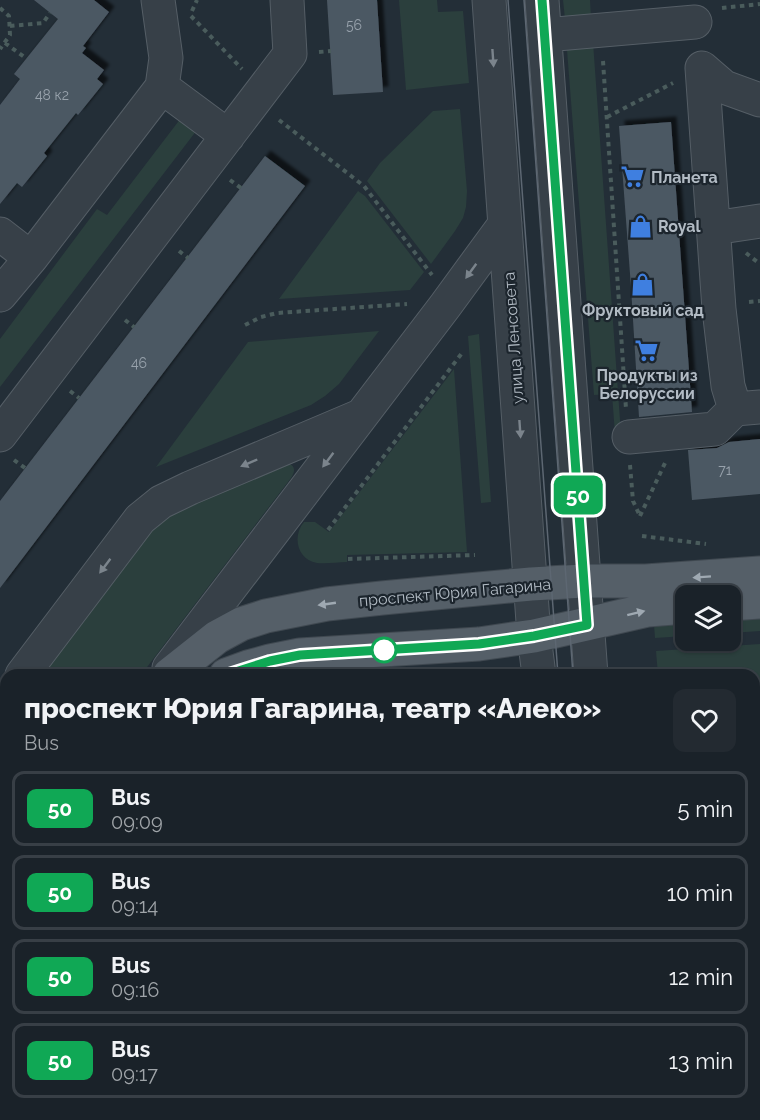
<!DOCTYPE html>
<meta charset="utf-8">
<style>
body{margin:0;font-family:Raleway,sans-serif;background:#232a31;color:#f1f3f6;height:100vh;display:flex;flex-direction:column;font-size:22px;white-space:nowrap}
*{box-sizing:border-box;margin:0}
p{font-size:20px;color:#9fa4a8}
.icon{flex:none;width:33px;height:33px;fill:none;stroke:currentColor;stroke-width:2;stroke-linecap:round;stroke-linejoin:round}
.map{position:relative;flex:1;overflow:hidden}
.drawer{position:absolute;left:0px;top:669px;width:760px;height:452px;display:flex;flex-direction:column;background:#1a2229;border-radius:18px 18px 0 0;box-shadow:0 2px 4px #0004,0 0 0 2px #383f46}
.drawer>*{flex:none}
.badge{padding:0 12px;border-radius:9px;font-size:21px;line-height:39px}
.tools{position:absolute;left:675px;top:585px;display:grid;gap:12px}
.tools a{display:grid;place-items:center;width:66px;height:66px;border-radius:12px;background:#1a2229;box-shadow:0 2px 4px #0004,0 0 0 2px #383f46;font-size:30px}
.map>.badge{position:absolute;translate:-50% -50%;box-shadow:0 0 0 3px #fff}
.round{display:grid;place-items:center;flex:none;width:63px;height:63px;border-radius:12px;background:#232a31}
.headline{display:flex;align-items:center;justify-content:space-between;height:102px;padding:0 24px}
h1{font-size:28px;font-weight:800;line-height:45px}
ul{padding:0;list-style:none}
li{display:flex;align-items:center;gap:18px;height:75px;margin:0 12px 9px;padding:0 12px;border:3px solid #383f46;border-radius:12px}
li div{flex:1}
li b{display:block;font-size:22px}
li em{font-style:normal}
li .badge{min-width:66px;font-weight:700;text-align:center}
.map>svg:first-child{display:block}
.grass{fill:#2b3f3d}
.park{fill:url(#park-dots)}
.building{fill:#4c5863;filter:url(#shadow)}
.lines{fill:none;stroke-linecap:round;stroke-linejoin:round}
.minor-tunnel{stroke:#38434c;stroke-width:33;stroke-dasharray:33 16;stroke-linecap:butt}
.minor-casing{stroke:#555e66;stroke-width:35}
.major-casing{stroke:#404951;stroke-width:35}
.path{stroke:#4a5c5c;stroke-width:4;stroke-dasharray:4.5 4.5;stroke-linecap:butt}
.minor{stroke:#374048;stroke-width:33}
.major{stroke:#555f68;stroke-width:33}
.tram{stroke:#5d6772;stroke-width:1.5}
.oneway{fill:#7b848c}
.oneway2{fill:#9fa9b2}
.line-casing{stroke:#fff;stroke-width:14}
.line{stroke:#10a855;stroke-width:9}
.stop-dot{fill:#fff;stroke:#10a855;stroke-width:3}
.labels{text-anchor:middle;stroke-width:4.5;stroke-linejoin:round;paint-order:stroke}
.number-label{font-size:14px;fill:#98a2ac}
.poi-label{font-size:16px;font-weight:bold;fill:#b2bbc4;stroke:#1c252d;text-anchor:start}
.street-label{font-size:16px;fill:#b2bbc4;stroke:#1c252d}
</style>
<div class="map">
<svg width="760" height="1120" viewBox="0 0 760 1120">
<defs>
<pattern id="park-dots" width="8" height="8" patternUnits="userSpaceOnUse" patternTransform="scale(1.5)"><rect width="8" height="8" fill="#2b3f3d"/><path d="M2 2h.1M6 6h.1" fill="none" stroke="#475957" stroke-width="1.8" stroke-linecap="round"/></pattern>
<filter id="shadow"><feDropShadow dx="5.5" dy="-5.5" stdDeviation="1.5" flood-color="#0009"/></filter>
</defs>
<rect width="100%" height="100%" fill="#232e37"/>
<path class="grass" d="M399 0H437L438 12 463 11 469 83 406 90Z
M563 0H590L591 18 565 19Z
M593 42 621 434H615L612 394 594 395 567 50 574 44Z
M460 109 467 191 466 207 463 218 455 231 431 264 367 181 380 163 433 111Z
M181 118 197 130 0 387V339L97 209 107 215Z
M358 191 365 196 424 272 410 290 279 299Z
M379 331 339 384 325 396 311 405 156 467 248 342Z
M479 334 491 502 481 503 468 336Z
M454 369 467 552 347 555V562C337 562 327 564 317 563 297 560 292 536 304 522H315L329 532Z
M288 463C296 466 295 472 291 478L141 675H42L150 533 165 520 183 507Z
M760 617V631L731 633 730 619Z
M685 622V636L655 638 654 625Z
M760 644V682H755L754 675H658L656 651Z
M6 721V851L0 859V729Z"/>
<path class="park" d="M0 1051 6 1054V1114L47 1115 54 1120H0Z"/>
<path class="building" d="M34 0H94L109 12 83 46 86 48 82 53 104 70 97 79 103 84 78 115 76 113 44 153 47 156 22 187 17 183 0 204V105L20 79 14 74 58 19Z
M327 0H377L383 92 333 95Z
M671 122 692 412 639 417 631 287 619 126Z
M265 156 305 186 0 588V501Z
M760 439V494L692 500 688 450 717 448 729 442Z"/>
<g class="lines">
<path class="minor-tunnel" d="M754 696 760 695"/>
<defs>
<path id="minor" d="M158 0 166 58 162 87
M489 0 534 636 539 675
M542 0 591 675
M545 35 695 22
M760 100 724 87 702 68 719 309 728 386 735 409 760 407
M714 228 760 221
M0 234 31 258
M0 295 31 258 162 87 228 136
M0 435 290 54 287 0
M629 437 715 429 735 409
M169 668 445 306 505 224
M22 675 140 519 161 502 190 488 360 416
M0 705 6 697
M754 1027H760
M0 1030 6 1034
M117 1114 125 1120
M572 1114V1120
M623 1114V1120
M355 1120 359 1114"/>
<path id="major" d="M730 604 760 602
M169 675 217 637 241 624 266 616 327 604 382 598 531 584 584 581H646L760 573
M226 675 248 667 270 661 300 655 479 644 534 636 648 610 686 607
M0 887 6 880
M0 934 6 927"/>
</defs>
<use href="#minor" class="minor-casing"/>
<use href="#major" class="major-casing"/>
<path class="path" d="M0 8 9 16 10 35 0 49
M722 8 760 4
M192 11 197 0
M191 16 242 69
M10 26 43 23 50 13
M5 43 27 59
M319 52 331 51
M603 61 626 409
M607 117 673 83
M279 120 364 186 432 275
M230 180 241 188
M179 251 188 258
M746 253 760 264
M749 302 760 301
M125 320 134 327
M245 325 261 317 277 313 407 304
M70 391 79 398
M14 460 25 468
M630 465 633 501 640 516
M640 516 665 463
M328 530 462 353
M642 536 706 544
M348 559 475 555
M754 795H760
M754 836 760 835
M754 936 760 935
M0 1108 6 1100
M56 1114 64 1120
M515 1114V1120"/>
<use href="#minor" class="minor"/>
<use href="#major" class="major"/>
<path class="tram" d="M508 0 558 675
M524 0 573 675
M589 1114 590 1120
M605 1114V1120"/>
</g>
<defs><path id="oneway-solid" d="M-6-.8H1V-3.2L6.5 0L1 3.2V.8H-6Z" transform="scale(1.5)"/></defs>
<g class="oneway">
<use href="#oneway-solid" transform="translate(493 58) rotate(86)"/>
<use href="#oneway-solid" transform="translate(471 271) rotate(126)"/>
<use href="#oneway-solid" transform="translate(520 429) rotate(86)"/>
<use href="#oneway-solid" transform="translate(328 460) rotate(127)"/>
<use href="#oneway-solid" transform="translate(249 463) rotate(157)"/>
<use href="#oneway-solid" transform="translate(105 566) rotate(127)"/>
</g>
<g class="oneway2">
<use href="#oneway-solid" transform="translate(702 577) rotate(176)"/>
<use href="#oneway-solid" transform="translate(327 604) rotate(172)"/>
<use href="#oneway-solid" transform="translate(636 613) rotate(-14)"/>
</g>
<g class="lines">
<defs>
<path id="line" d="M226 675 270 661 300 655 479 644 534 636 587 625 542 0"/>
</defs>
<use href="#line" class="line-casing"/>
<use href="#line" class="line"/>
</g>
<defs>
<symbol id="supermarket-bare" viewBox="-9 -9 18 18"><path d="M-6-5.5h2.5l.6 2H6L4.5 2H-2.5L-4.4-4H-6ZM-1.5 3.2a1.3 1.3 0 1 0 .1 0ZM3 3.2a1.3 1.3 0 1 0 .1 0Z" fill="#3f7fe0" stroke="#1c252d" stroke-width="2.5" paint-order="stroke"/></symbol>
<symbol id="shop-bare" viewBox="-9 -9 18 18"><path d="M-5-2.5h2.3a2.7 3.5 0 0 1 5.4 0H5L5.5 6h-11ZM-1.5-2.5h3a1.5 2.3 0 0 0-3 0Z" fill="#3f7fe0" stroke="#1c252d" stroke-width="2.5" paint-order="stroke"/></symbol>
</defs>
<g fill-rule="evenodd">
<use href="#supermarket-bare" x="616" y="160" width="33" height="33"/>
<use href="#shop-bare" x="624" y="210" width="33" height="33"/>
<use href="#shop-bare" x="626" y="268" width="33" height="33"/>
<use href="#supermarket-bare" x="630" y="334" width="33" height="33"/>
</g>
<circle class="stop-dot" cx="384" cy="650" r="12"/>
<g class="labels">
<g class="number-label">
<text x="354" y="30">56</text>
<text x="52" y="100">48 к2</text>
<text x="139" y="368">46</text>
<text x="725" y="475">71</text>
</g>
<g class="poi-label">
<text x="651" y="183">Планета</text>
<text x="658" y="232">Royal</text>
<text x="643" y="316" text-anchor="middle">Фруктовый сад</text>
<text x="647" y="381" text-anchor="middle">Продукты из<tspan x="647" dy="18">Белоруссии</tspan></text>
</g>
<g class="street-label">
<text transform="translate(513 338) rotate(-94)" y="6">улица Ленсовета</text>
<text transform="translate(455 592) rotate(-5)" y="6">проспект Юрия Гагарина</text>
</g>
</g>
</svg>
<div class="tools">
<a><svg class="icon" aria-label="layers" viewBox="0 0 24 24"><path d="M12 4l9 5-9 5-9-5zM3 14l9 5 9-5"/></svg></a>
</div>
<b class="badge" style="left:578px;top:495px;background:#10a855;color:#fff">50</b>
<section class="drawer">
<div class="headline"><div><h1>проспект Юрия Гагарина, театр «Алеко»</h1><p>Bus</p></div><a class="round"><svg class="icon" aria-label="heart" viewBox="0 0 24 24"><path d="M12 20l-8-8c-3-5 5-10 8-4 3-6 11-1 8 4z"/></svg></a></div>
<ul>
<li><span class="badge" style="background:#10a855;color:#fff">50</span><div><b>Bus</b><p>09:09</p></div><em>5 min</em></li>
<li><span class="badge" style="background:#10a855;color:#fff">50</span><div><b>Bus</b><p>09:14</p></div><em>10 min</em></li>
<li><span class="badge" style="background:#10a855;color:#fff">50</span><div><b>Bus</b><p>09:16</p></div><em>12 min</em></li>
<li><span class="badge" style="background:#10a855;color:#fff">50</span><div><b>Bus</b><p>09:17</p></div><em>13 min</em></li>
</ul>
</section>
</div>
